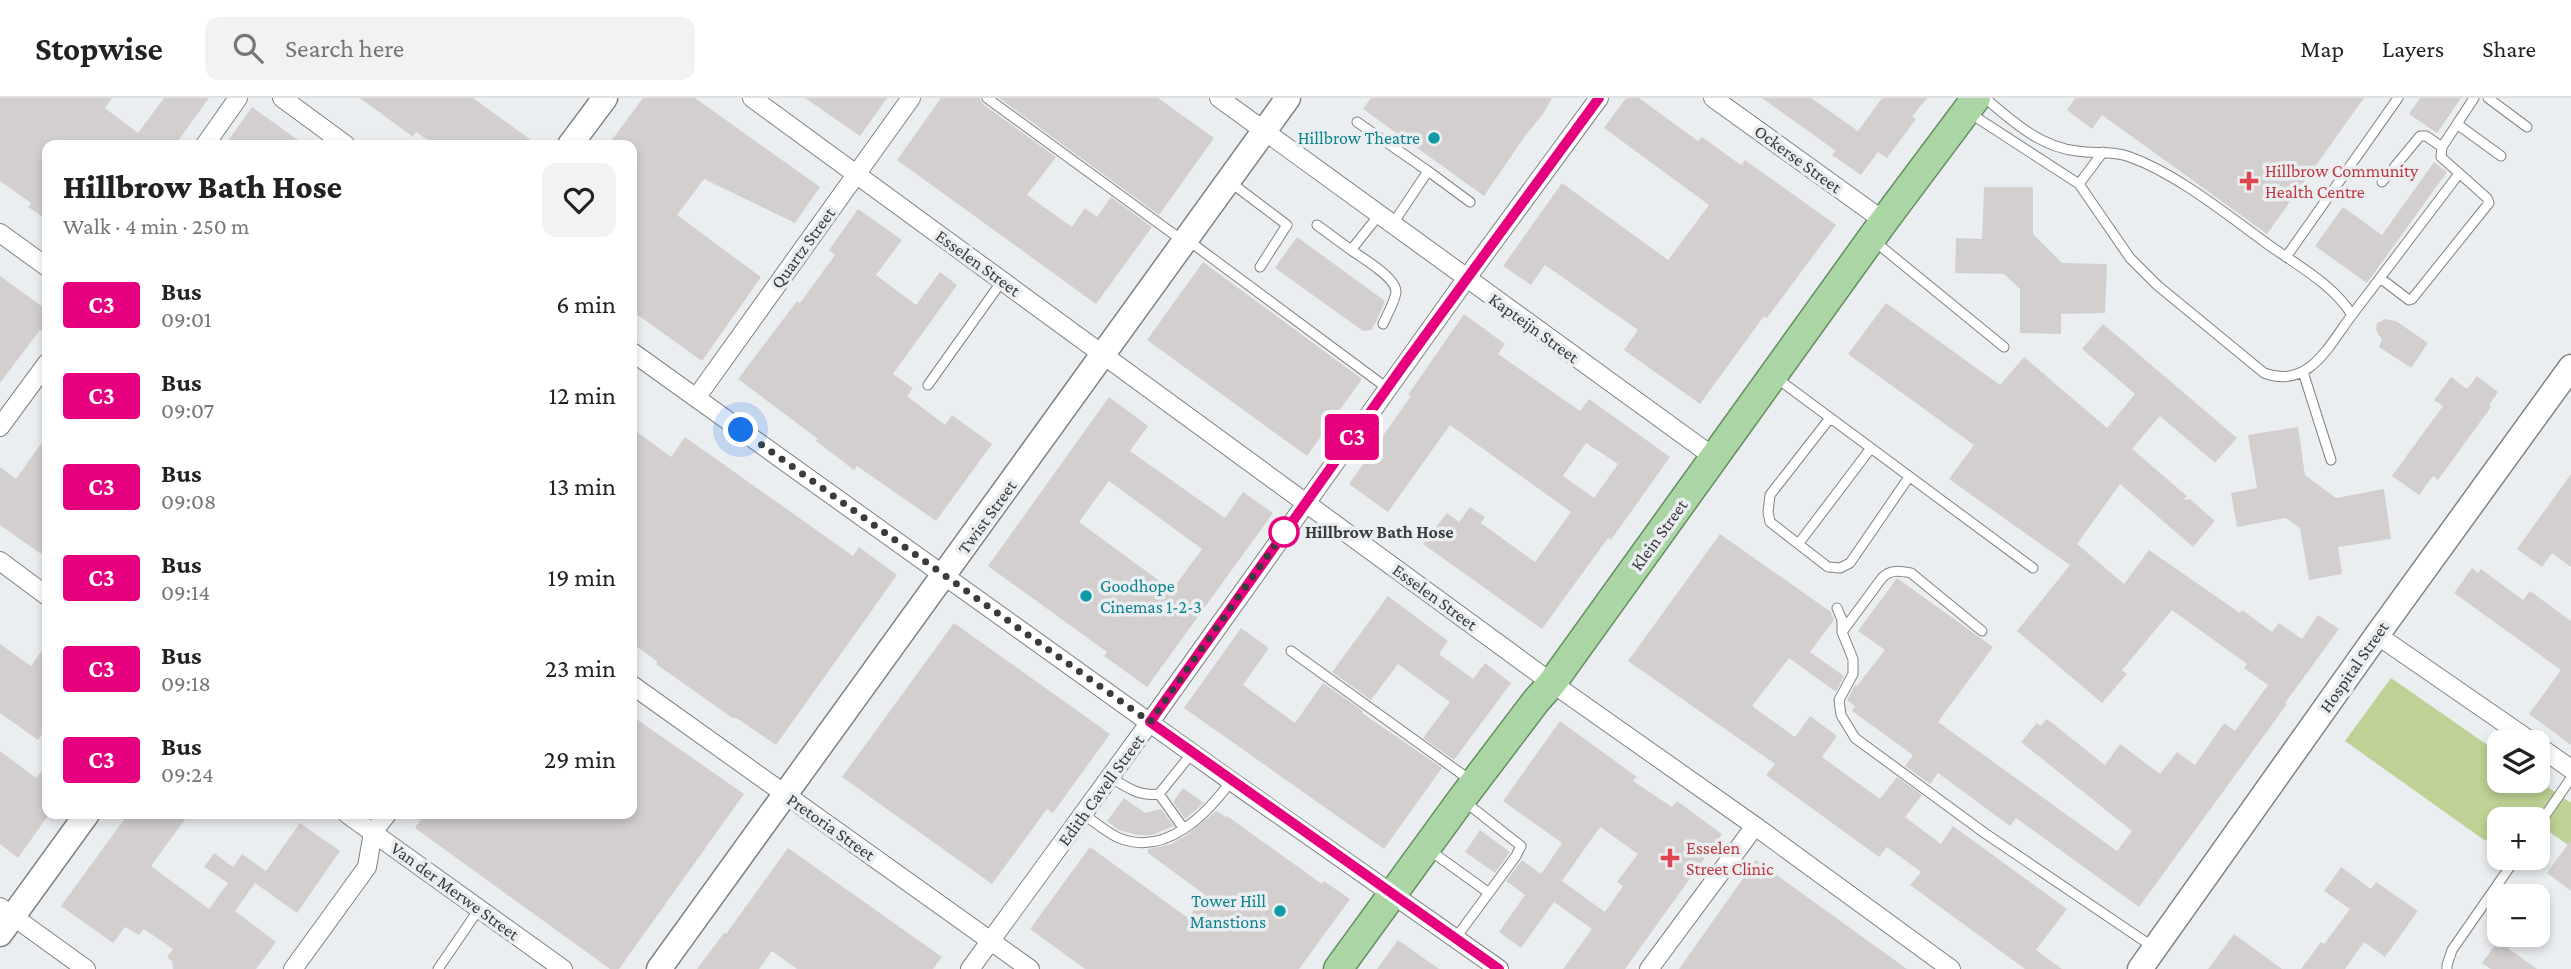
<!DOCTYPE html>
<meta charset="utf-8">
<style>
body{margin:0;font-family:"Crimson Pro",serif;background:#f2f2f2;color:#222;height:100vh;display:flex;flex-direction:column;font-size:26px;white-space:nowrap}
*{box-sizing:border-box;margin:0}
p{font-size:23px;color:#767676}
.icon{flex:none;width:38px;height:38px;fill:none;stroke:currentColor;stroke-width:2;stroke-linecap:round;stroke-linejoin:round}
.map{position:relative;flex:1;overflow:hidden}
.drawer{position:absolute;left:42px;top:42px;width:595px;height:679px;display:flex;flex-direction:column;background:#fff;border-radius:14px;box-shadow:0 4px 10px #0003}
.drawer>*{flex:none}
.badge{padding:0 14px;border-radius:5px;font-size:24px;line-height:46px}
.fabs{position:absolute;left:2487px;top:632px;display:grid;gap:14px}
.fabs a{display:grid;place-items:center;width:63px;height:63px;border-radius:14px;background:#fff;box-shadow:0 4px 10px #0003;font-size:35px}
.you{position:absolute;width:35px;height:35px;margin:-18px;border:5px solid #fff;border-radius:50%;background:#1a73e8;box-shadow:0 0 0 10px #1a73e833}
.map>.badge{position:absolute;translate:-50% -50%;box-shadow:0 0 0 4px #fff}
.round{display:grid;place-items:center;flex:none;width:74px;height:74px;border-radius:14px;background:#f2f2f2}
.summary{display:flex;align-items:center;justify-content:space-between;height:119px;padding:0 21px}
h1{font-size:33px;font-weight:800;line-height:52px}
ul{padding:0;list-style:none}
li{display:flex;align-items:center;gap:21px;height:91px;padding:0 21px}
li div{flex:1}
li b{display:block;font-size:26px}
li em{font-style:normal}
li .badge{min-width:77px;font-weight:700;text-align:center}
header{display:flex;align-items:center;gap:42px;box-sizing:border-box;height:98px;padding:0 35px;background:#fff;border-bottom:2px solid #e0e0e0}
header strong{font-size:33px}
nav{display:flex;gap:38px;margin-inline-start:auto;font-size:24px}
.search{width:490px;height:63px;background:#f2f2f2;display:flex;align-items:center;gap:18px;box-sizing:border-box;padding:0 24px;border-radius:14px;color:#767676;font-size:26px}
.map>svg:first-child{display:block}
.green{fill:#bdd294}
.building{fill:#d4cfcf;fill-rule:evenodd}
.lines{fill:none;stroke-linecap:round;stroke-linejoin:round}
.lane-casing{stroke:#808285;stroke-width:11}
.street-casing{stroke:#808285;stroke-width:20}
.secondary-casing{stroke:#808285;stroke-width:27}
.primary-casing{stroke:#608d5b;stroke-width:31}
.lane{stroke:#fff;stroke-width:9}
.street{stroke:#fff;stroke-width:18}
.secondary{stroke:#fff;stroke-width:24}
.primary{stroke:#acd5a6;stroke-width:28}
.line-casing{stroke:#fff;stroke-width:16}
.line{stroke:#e6007e;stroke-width:10}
.walk{stroke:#3a3b3c;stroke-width:7;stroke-dasharray:0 12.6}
.culture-dot{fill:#0f9aa8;stroke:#ebeef1;stroke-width:2.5}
.health-dot{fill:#e0444e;stroke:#ebeef1;stroke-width:2.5}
.stop-dot{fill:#fff;stroke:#e6007e;stroke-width:3.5}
.labels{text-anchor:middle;stroke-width:7;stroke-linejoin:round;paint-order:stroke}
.culture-label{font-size:18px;fill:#0d838f;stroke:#ebeef1;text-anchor:end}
.street-label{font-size:18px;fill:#3a3b3c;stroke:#ebeef1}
.health-label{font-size:18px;fill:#be3a42;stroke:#ebeef1;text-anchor:start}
.stop-label{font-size:18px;font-weight:bold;fill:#3a3b3c;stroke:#ebeef1;text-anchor:start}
</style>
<header>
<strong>Stopwise</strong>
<div class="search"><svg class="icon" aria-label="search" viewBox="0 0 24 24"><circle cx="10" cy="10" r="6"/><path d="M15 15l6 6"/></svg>Search here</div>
<nav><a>Map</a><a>Layers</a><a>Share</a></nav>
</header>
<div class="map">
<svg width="2571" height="871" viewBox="0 0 2571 871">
<rect width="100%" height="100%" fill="#ebeef1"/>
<path class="green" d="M2391 580 2499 655V682H2538L2571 705V749L2538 726V721H2499V740L2484 742 2345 643Z"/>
<path class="building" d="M0 0H112L105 10 138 35 164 0H209L175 47H47V122L28 109 31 105 0 83Z
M360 0H473L538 47H435L416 34 413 39Z
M643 0H695L820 89 795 125 704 81 677 117 761 179 702 263 632 213V47H608Z
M805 0H887L860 38Z
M941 0H980L983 6 1056 59 1027 97 1072 129 1085 110 1097 119 1111 99 1152 129 1096 206 897 62Z
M999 0H1158L1214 40 1159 117Z
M1371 0H1552L1543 16 1525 38 1484 98 1363 11Z
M1626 0H1639L1698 43 1702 39 1741 67 1745 62 1836 127 1767 220 1764 218 1700 306 1624 252 1638 232 1545 167 1531 187 1503 168 1562 85 1668 162 1709 107 1604 30Z
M1762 0H1811L1858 33 1882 0H1927L1912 19 1916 21 1887 60 1878 54 1861 77 1832 57 1836 53Z
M2075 0H2364L2267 136 2102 17 2092 31 2067 12Z
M2420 0H2461L2437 35 2409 16Z
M252 9 305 47H225Z
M2434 64 2447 74 2367 185 2315 148 2343 109 2382 137Z
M1984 89H2033V136L2062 165 2107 166 2105 215 2061 216V236L2020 235V191L2004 176 1955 175 1956 140 1982 141Z
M858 111 902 142 876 177 916 207 940 174 957 187 893 276 913 290 907 298 945 327 952 317 992 346 936 423 857 368 854 372 816 343 818 341 738 281 797 203 800 205 835 157 829 152Z
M1297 139 1385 203 1376 224 1371 232 1363 233 1275 170Z
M1203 164 1362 281 1307 358 1147 242Z
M0 178 47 212V236L40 232 0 285Z
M1886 205 2000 287 2024 259 2107 330 2135 296 2082 251 2103 226 2237 340 2215 365 2160 318 2132 351 2187 398 2183 402 2190 401 2215 423 2193 449 2120 386 2077 446 2124 486 2149 452 2240 515 2242 512 2272 534 2279 525 2302 541 2318 517 2339 531 2285 605 2287 606 2139 809 2016 720 2010 728 1938 675 1930 686 1905 668 1913 657 1852 613 1855 608 1847 602 1855 587 1857 588 1885 552 1858 533 1897 480 1993 549 1938 624 2117 753 2132 733 2021 644 2037 625 2040 628 2047 621 2105 667 2120 646 2160 676 2177 654 2195 667 2224 625 2235 633 2268 587 2244 570 2247 566 2172 512 2122 572 2127 576 2102 605 2017 533 2070 467 1949 381 1974 347 1848 256Z
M1464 216 1505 246 1498 256 1580 313 1589 301 1670 359 1611 442 1608 440 1542 531 1423 446 1447 415 1459 424 1470 409 1485 419 1481 425 1535 464 1571 414 1450 327 1388 414 1349 386 1411 298 1408 297ZM1586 345 1618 366 1594 400 1563 378Z
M2385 221 2396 223 2428 245 2411 270 2379 249 2382 242 2376 232 2377 225Z
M2477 278 2498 294 2489 307 2491 309 2438 382 2433 378 2419 397 2392 378 2443 308 2434 302 2451 279 2467 291Z
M1109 299 1148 328 1130 353 1225 420 1243 394 1273 415 1147 589 1104 558 1107 554 988 468ZM1109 383 1202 451 1172 492 1079 424Z
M2298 329 2305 377 2336 400 2384 391 2391 441 2338 449 2342 476 2309 482 2300 430 2286 420 2237 429 2231 395 2257 390 2248 337Z
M632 330 671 359 685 339 853 458 859 449 897 477 776 647 735 619 734 621 656 566 658 564 632 545Z
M47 337V446L41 456 0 427V369L16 381Z
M2571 376V469L2552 455 2542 469 2517 451Z
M1720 436 1831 514 1834 522 1810 554 1844 578 1836 594 1789 560 1752 608 1795 639 1810 618 1837 638 1822 659 1880 701 1897 679 1922 697 1905 719 1941 746 1953 728 2067 811 2036 852 2062 871H2025L1910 787 1921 774 1887 749 1879 759 1766 677 1775 666 1628 563Z
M2472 470 2478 475 2481 471 2523 502 2530 493 2571 523V647L2529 616 2561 572 2454 495Z
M1388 498 1448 543 1439 556 1473 581 1485 565 1511 585 1454 662 1423 640 1450 604 1398 566 1371 602 1332 574Z
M954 525 1110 636 1053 715 1047 711 992 786 842 679Z
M1241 530 1269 550 1243 587 1295 625 1323 585 1363 613 1362 615 1442 670 1384 751 1184 610Z
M47 545V629L38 642 0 615V546L31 568Z
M632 618 744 696 619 871H610L415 730 425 716H632Z
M1560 623 1637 679 1633 683 1672 709 1677 703 1722 736 1625 871H1563L1592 831 1554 804 1521 850 1499 834 1525 797 1506 783 1522 762 1541 776 1562 745 1503 703ZM1600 729 1638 756 1617 784 1623 788 1605 814 1562 783Z
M0 653 36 680 47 665V719L18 760 0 746Z
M1183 690 1204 705 1185 721 1173 704Z
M1124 700 1145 715 1161 711 1174 728 1152 737H1137L1119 732 1107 723Z
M1216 713 1226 719 1227 718 1322 786 1324 783 1350 801 1299 871H1085L1030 831 1090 749 1188 820 1205 797 1148 755V751L1171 746 1187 737Z
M128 716H189L151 768 209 811 228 785 204 769 214 755 233 769 242 756 266 773 300 725 340 753 297 815 255 785 235 813 276 844 256 871H173L172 863 167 859 173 851 144 831 139 837 125 829 113 845 61 808Z
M1480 732 1510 754 1495 775 1465 754Z
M2571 742V793L2547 775Z
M788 750 942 859 933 871H797L772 853 759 871H697L724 835 726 836Z
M1756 762 1907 871H1679Z
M2341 769 2371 791 2376 784 2418 813 2385 859 2364 844 2345 871H2301L2321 844 2324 846 2350 811 2324 793Z
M2234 836 2282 871H2208Z
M1398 842 1439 871H1377Z
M2498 843 2537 871H2491L2482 865Z"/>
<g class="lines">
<defs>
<path id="lane" d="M987 0 1183 143
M2488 0 2527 29
M1968 14 2079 86 2130 160 2157 187 2264 275C2309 292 2329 247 2352 217 2333 186 2295 166 2266 145 2226 116 2177 76 2130 59 2112 52 2095 56 2077 53 2040 49 2012 23 1985 0
M1357 24 1428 73 1392 127
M2457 26 2501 58
M1428 73 1470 104
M1230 84 1287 127 1260 169
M2382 84 2420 38H2426L2442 49
M2079 86 2103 54
M1379 117 1351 152C1362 160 1396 179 1396 194 1395 203 1387 217 1383 226
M1317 127 1351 152
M1873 142 2004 249
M1189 143 1387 290
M2286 159 2398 0
M2380 180 2409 202 2412 201 2489 105 2487 100 2441 59 2442 49 2474 0
M2352 217 2458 77
M2303 274 2331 362
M1775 279 2033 470
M928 287 1002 183
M1830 320 1770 397 1768 414 1770 424 1828 469 1840 470 1850 465 1909 379
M1799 445 1871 350
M1837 510 1842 522V534L1853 561V576L1839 602 1841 617 1855 640 1986 736 2153 849
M1842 534 1882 480C1890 471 1900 473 1911 475L1982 533
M1291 553 1470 682
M1110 679C1126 689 1140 699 1159 696L1192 655
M1159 696 1184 731
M1083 716C1095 724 1107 735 1119 740 1166 759 1207 716 1231 683
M2538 728 2571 680
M1428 751 1489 795
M1455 841 1516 758 1521 748 1464 703
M438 871 479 811
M2447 871V867L2452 852 2516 760"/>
<path id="street" d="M282 0 346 47
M752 0 1552 585 1755 728 1951 871
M1219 0 1715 360
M1713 0 1884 123
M205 47 238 0
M0 135 47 169
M632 254 1231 683 1499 871
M696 300 911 0
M0 329 47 265
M0 463 47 498
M2377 537 2532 644
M632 587 1030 871
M2538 648 2571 671
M347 716 563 871
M0 809 86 871
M293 871 367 769 373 734 387 716
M970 871 1150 624 1466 181 1599 0
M1649 871 1755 728"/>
<path id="secondary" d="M570 47 605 0
M0 836 87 716
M659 871 1288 0
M2140 871 2377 537 2571 269"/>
<path id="primary" d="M1338 871 1461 702 1536 603 1552 585 1884 123 1976 0"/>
</defs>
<use href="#lane" class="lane-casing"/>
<use href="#street" class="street-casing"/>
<use href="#secondary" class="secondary-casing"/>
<use href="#primary" class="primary-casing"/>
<use href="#lane" class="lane"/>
<use href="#street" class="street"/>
<use href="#secondary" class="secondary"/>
<use href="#primary" class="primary"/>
</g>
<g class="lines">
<defs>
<path id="line" d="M1499 871 1150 624 1403 268 1599 0"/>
</defs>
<use href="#line" class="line-casing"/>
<use href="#line" class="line"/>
<path class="walk" d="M741 332 1150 624 1290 426 1284 434"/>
</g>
<g class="culture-dot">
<circle cx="1434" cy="40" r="7"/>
<circle cx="1086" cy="498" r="7"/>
<circle cx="1280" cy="813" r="7"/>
</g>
<g class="health-dot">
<path d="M2245.5 72.5h7v7h7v7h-7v7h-7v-7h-7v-7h7z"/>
<path d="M1666.5 749.5h7v7h7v7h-7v7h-7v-7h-7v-7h7z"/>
</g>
<circle class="stop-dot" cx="1284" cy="434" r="14"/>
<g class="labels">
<g class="culture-label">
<text x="1420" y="46">Hillbrow Theatre</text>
<text x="1100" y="494" text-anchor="start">Goodhope<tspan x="1100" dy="21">Cinemas 1-2-3</tspan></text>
<text x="1266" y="809">Tower Hill<tspan x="1266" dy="21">Manstions</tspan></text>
</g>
<g class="street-label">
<text transform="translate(1798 61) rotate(36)" y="6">Ockerse Street</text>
<text transform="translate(803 150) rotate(-54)" y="6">Quartz Street</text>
<text transform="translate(978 165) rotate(36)" y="6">Esselen Street</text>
<text transform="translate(1534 230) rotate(36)" y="6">Kapteijn Street</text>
<text transform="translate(987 419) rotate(-54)" y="6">Twist Street</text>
<text transform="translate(1659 437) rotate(-54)" y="6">Klein Street</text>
<text transform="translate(1435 499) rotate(36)" y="6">Esselen Street</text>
<text transform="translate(2354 569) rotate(-55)" y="6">Hospital Street</text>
<text transform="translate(1101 692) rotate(-54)" y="6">Edith Cavell Street</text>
<text transform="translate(831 729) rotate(35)" y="6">Pretoria Street</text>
<text transform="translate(455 793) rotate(36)" y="6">Van der Merwe Street</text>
</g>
<g class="health-label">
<text x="2265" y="79">Hillbrow Community<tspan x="2265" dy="21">Health Centre</tspan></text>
<text x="1686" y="756">Esselen<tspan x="1686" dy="21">Street Clinic</tspan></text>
</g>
<g class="stop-label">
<text x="1305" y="440">Hillbrow Bath Hose</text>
</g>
</g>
</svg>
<div class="fabs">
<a><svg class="icon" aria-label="layers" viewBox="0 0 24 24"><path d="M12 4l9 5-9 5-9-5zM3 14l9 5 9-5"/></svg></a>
<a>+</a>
<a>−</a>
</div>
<div class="you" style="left:741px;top:332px"></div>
<b class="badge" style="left:1352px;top:339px;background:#e6007e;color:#fff">C3</b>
<section class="drawer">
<div class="summary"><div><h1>Hillbrow Bath Hose</h1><p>Walk · 4 min · 250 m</p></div><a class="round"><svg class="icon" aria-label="heart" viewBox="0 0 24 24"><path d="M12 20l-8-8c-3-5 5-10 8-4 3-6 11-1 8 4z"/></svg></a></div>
<ul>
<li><span class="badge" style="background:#e6007e;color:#fff">C3</span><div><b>Bus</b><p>09:01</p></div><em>6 min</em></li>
<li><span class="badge" style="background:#e6007e;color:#fff">C3</span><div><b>Bus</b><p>09:07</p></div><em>12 min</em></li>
<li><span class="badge" style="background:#e6007e;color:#fff">C3</span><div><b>Bus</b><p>09:08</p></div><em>13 min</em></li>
<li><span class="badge" style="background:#e6007e;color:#fff">C3</span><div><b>Bus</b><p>09:14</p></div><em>19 min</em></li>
<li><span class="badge" style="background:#e6007e;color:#fff">C3</span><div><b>Bus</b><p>09:18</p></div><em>23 min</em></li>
<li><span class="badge" style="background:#e6007e;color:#fff">C3</span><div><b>Bus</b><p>09:24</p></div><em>29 min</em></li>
</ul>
</section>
</div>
